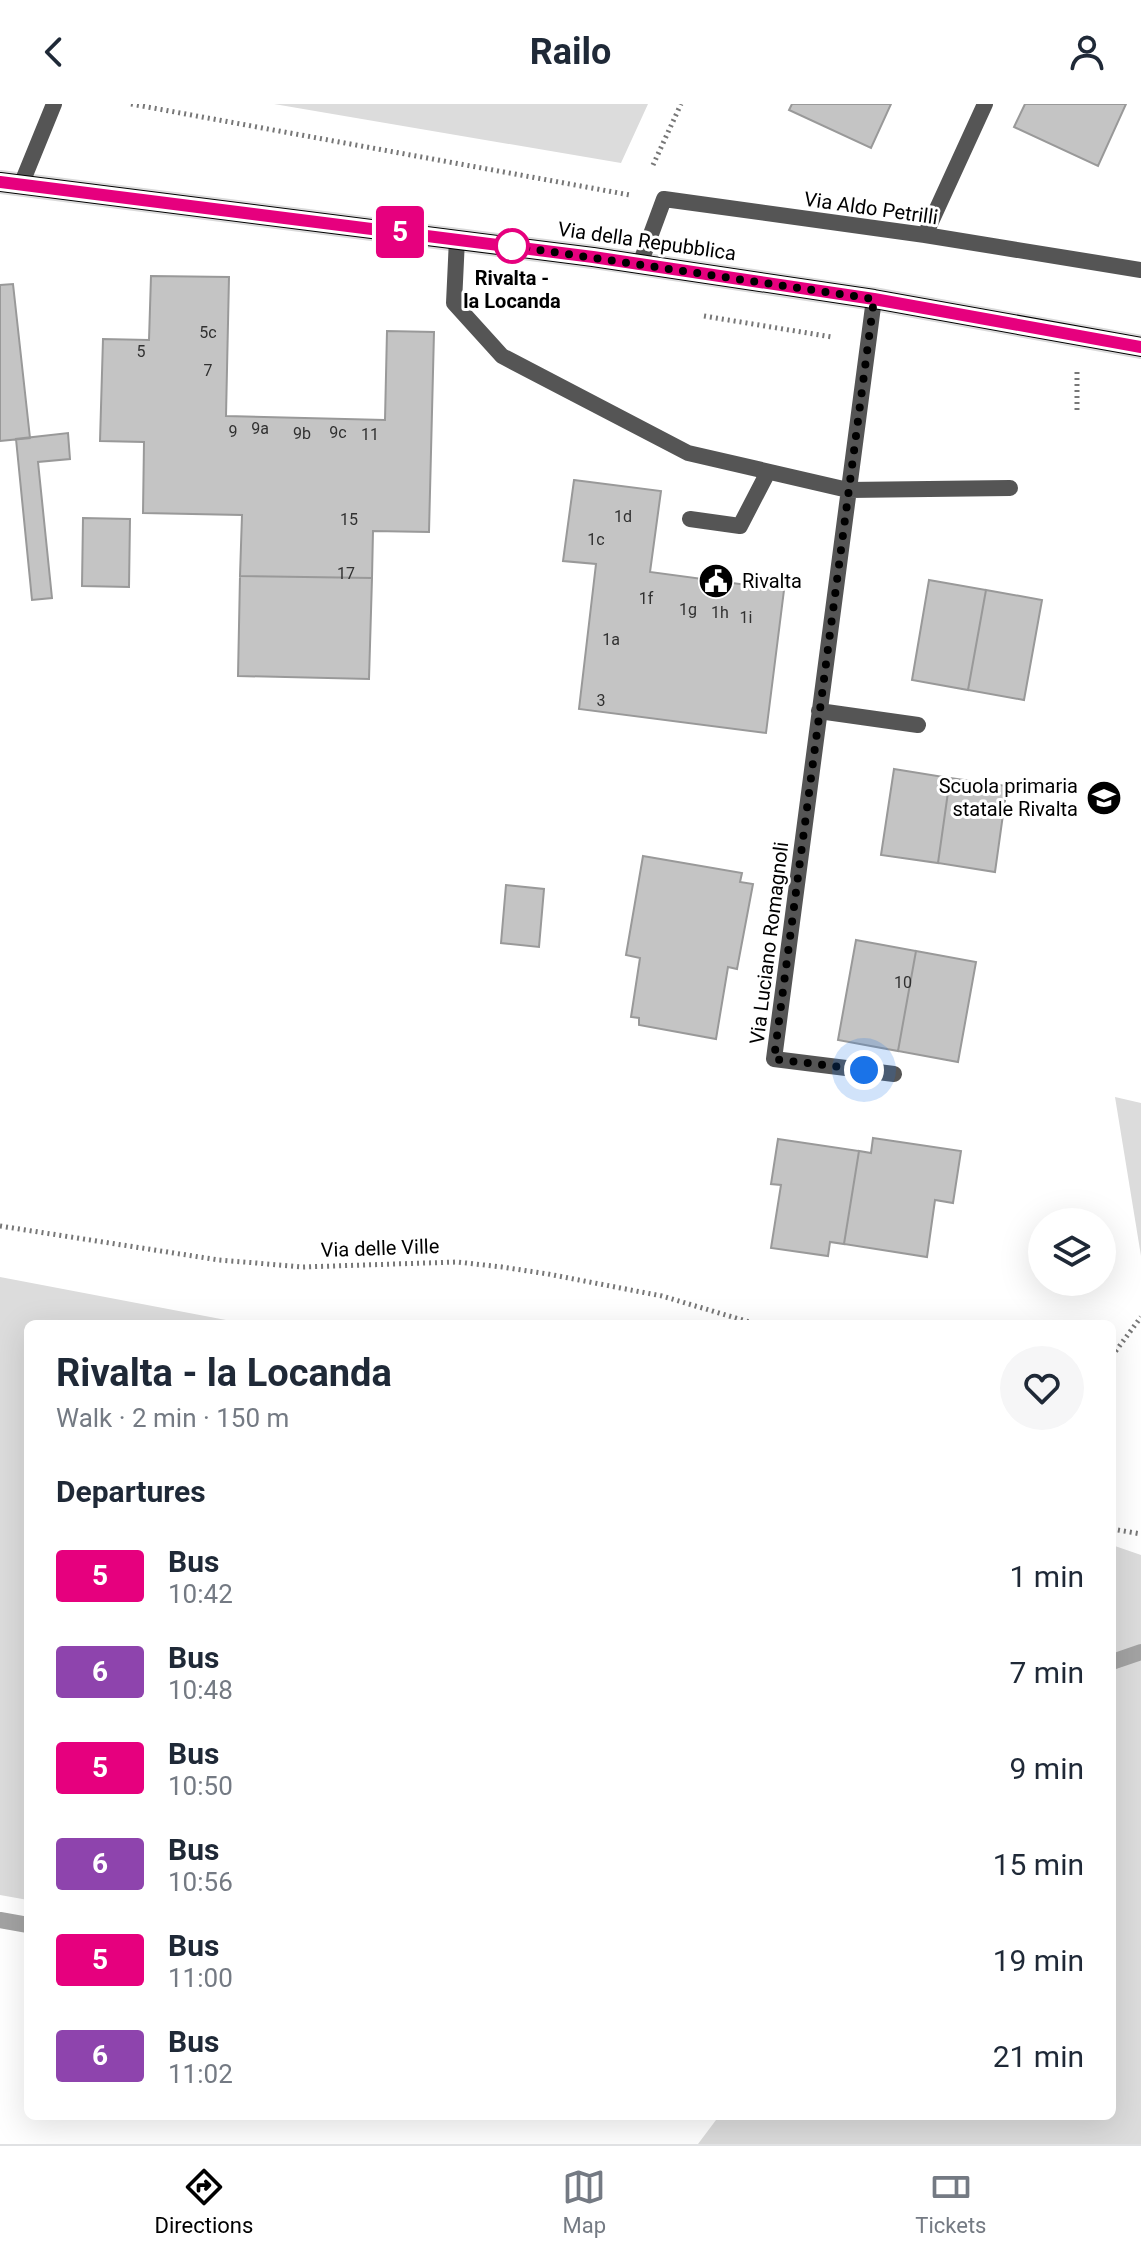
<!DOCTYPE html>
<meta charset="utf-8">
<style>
body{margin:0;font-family:Roboto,sans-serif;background:#f6f6f7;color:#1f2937;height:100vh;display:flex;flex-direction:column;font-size:30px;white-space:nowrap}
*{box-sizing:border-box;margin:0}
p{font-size:26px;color:#747a83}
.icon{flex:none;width:44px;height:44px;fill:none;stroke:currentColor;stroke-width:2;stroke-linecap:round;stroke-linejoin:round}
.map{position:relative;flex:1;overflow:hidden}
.drawer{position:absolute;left:24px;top:1216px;width:1092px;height:800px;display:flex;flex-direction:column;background:#fff;border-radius:12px;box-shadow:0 8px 32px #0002}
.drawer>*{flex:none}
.badge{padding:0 16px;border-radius:6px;font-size:28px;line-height:52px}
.fabs{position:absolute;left:1028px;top:1104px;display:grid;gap:16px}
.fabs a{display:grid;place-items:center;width:88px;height:88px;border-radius:50%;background:#fff;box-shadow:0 8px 32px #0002;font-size:40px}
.you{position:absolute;width:40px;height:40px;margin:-20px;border:6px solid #fff;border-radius:50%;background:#1a73e8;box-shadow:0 0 0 12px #1a73e833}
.map>.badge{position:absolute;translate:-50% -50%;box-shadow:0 0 0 4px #fff}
h2{padding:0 32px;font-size:30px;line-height:72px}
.round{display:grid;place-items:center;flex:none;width:84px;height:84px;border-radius:42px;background:#f6f6f7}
.overview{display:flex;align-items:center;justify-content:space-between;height:136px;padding:0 32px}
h1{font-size:38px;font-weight:700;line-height:60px}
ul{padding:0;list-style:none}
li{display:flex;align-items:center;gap:24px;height:96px;padding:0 32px}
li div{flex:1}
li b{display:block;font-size:30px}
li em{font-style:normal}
li .badge{min-width:88px;font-weight:700;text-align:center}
header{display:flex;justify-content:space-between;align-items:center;height:104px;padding:0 32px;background:#fff;font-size:36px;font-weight:700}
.dock{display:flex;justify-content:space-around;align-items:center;height:112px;border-top:2px solid #e0e1e3;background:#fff;font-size:22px;color:#747a83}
.dock a{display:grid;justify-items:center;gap:4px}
.dock .current{color:#000}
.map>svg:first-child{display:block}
.green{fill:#dcdcdc}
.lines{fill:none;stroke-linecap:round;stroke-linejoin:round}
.stream{stroke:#a3a3a3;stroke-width:16}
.building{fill:#c4c4c4;stroke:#999;stroke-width:2}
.primary-casing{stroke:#dbdbdb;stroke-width:24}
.path{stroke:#777;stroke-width:5;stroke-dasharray:2 4;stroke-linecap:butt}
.service{stroke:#555;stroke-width:16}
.minor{stroke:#555;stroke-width:16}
.primary{stroke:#000;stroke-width:20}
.line-casing{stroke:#fff;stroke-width:18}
.line{stroke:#e6007e;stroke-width:12}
.walk{stroke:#000;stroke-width:8;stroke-dasharray:0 14.4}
.stop-dot{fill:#fff;stroke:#e6007e;stroke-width:4}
.labels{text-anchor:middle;stroke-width:6;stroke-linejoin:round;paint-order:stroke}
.number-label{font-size:16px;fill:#313131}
.street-label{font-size:20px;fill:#000;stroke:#fff}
.stop-label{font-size:20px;font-weight:bold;fill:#000;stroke:#fff}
.poi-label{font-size:20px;fill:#000;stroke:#fff;text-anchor:start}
</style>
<header><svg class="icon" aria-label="back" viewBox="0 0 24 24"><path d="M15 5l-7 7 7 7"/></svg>Railo<svg class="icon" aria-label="person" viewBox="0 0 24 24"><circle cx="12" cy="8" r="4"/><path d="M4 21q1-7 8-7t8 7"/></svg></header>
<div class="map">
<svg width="1141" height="2040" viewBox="0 0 1141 2040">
<rect width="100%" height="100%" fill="#fff"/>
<path class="green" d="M274 0H648L621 59Z
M1115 993 1141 999V1152Z
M0 1173 247 1220H28V1796L0 1791Z
M1112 1441 1141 1451V2040H698L719 2012H1112Z"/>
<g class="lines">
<path class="stream" d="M1112 1558 1141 1548
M0 1816 28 1821"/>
</g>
<path class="building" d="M792 0H891L871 44 789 6Z
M1025 0H1126L1098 62 1014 23Z
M151 172 229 173 226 312 385 316 387 227 434 228 429 428 373 427 372 474 240 472 242 411 143 409 144 338 100 337 103 235 149 236Z
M13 180 30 334 0 337V181Z
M68 329 70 355 38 358 52 494 32 496 16 335Z
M574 376 661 387 650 468 784 486 766 629 579 605 596 460 563 457Z
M83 414 130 415 129 483 82 482Z
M240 472 372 474 369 575 238 572Z
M929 476 986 486 968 586 912 576Z
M986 486 1042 496 1024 596 968 586Z
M894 665 950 674 938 759 881 751Z
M950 674 1007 682 995 768 938 759Z
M643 752 742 769 740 778 753 780 737 865 728 863 716 935 639 921V914L631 913 640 854 626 851Z
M506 781 544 785 539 843 501 839Z
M856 836 916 847 898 947 838 936Z
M916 847 976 858 958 958 898 947Z
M873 1034 961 1047 953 1099 935 1096 927 1153 844 1140 859 1047 871 1049Z
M778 1035 859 1047 844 1140 830 1138 828 1152 771 1144 781 1081 771 1080Z"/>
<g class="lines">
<defs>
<path id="primary" d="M0 78 593 153 874 195 1141 243"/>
</defs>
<use href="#primary" class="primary-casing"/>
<path class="path" d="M131 0 630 91
M653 61 681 0
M704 212 832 233
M1077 268V307
M0 1122 219 1156 256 1159 302 1163 457 1158 502 1163 548 1170 662 1192 756 1220
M1112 1252 1141 1213
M1112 1425 1141 1430"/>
<path class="service" d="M21 81 54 0"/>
<path class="minor" d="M925 131 985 0
M457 135 454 199 502 252 688 349 848 386 1010 384
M640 160 664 95 925 131 1141 166
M874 195 774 955 894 970
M690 415 740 422 768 368
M819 607 918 621"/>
<use href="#primary" class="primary"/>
</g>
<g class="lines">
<defs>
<path id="line" d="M0 78 593 153 874 195 1141 243"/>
</defs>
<use href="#line" class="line-casing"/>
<use href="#line" class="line"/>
<path class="walk" d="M512 142 874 195 774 955 864 966"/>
</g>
<defs>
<symbol id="civic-disc" viewBox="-11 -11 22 22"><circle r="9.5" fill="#000" stroke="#fff"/><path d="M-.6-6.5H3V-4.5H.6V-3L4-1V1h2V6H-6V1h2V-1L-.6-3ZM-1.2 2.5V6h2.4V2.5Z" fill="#fff"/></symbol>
<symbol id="school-disc" viewBox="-11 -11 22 22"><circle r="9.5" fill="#000" stroke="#fff"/><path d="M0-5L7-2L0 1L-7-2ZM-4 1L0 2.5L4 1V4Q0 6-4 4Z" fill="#fff"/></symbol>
</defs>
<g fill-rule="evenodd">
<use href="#civic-disc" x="696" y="457" width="40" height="40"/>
<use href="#school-disc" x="1084" y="674" width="40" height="40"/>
</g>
<circle class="stop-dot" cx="512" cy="142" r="16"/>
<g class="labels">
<g class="number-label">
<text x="208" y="234">5c</text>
<text x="141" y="253">5</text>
<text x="208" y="272">7</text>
<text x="260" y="330">9a</text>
<text x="233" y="333">9</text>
<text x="338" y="334">9c</text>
<text x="302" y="335">9b</text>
<text x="370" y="336">11</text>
<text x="623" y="418">1d</text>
<text x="349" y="421">15</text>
<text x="596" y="441">1c</text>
<text x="346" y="475">17</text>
<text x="646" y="500">1f</text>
<text x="688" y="511">1g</text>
<text x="720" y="514">1h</text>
<text x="746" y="519">1i</text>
<text x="611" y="541">1a</text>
<text x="601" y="602">3</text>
<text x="903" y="884">10</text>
</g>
<g class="street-label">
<text transform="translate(871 104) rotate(8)" y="7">Via Aldo Petrilli</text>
<text transform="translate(647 137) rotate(8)" y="7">Via della Repubblica</text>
<text transform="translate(769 839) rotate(-83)" y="7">Via Luciano Romagnoli</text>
<text transform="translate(380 1144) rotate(-2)" y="7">Via delle Ville</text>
</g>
<g class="stop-label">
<text x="512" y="181">Rivalta -<tspan x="512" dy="23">la Locanda</tspan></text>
</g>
<g class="poi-label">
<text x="742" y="484">Rivalta</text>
<text x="1078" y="689" text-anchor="end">Scuola primaria<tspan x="1078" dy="23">statale Rivalta</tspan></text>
</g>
</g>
</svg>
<div class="fabs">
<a><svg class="icon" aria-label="layers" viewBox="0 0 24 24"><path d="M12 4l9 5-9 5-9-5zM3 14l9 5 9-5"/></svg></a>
</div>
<div class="you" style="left:864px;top:966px"></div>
<b class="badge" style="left:400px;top:128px;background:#e6007e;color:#fff">5</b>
<section class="drawer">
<div class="overview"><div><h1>Rivalta - la Locanda</h1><p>Walk · 2 min · 150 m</p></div><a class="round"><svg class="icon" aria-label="heart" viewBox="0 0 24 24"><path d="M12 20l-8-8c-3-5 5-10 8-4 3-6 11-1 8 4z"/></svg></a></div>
<h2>Departures</h2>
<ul>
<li><span class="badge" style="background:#e6007e;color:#fff">5</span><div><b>Bus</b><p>10:42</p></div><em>1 min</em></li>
<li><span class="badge" style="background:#8e44ad;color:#fff">6</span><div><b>Bus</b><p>10:48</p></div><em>7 min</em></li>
<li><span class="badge" style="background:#e6007e;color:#fff">5</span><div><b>Bus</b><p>10:50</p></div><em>9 min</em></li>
<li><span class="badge" style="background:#8e44ad;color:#fff">6</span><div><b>Bus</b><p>10:56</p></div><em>15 min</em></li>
<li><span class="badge" style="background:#e6007e;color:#fff">5</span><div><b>Bus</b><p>11:00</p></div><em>19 min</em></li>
<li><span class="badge" style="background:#8e44ad;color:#fff">6</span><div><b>Bus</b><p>11:02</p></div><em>21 min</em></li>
</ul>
</section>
</div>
<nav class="dock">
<a class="current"><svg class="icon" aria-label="directions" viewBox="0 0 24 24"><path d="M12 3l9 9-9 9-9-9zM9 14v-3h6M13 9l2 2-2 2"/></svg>Directions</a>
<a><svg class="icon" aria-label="map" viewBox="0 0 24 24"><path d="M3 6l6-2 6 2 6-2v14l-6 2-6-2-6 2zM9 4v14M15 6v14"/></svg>Map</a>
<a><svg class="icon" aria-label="tickets" viewBox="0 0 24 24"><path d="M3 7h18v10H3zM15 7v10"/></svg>Tickets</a>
</nav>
